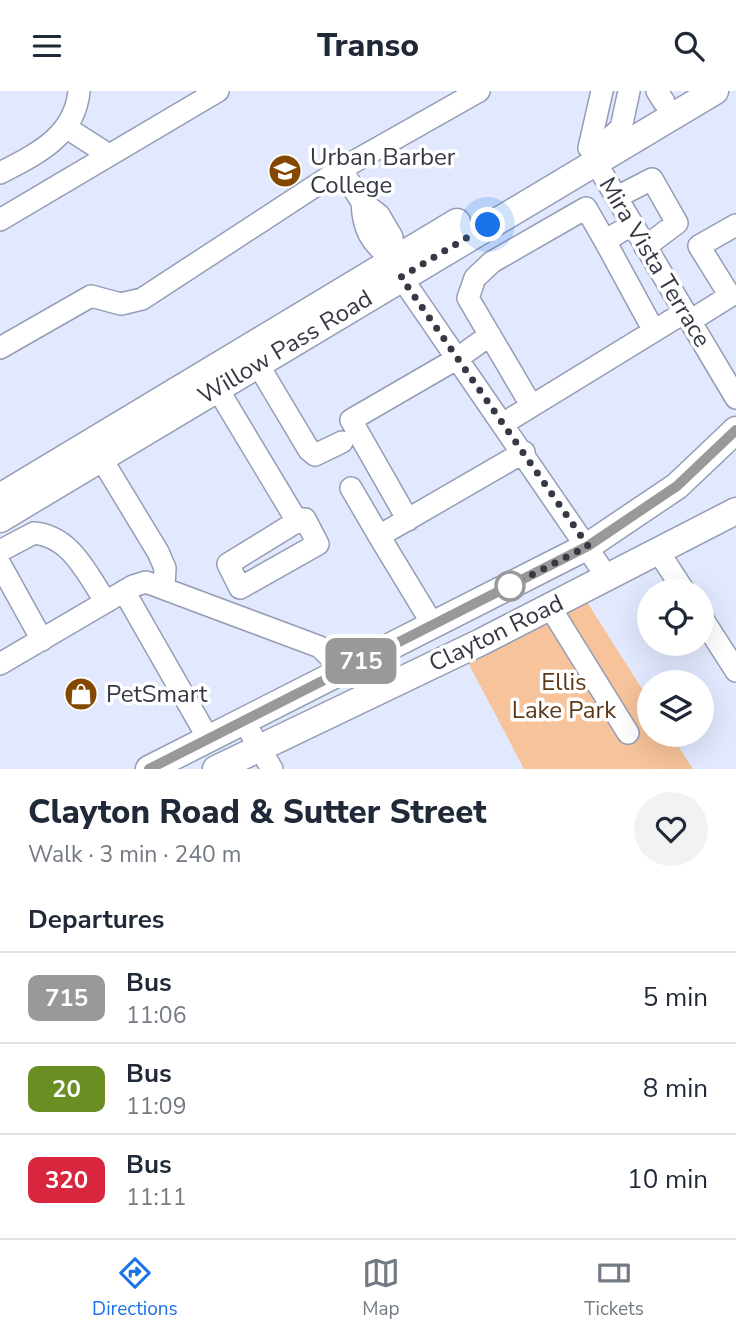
<!DOCTYPE html>
<meta charset="utf-8">
<style>
body{margin:0;font-family:"Nunito Sans",sans-serif;background:#f2f2f3;color:#1f2937;height:100vh;display:flex;flex-direction:column;font-size:26px;white-space:nowrap}
*{box-sizing:border-box;margin:0}
p{font-size:23px;color:#747a83}
.icon{flex:none;width:38px;height:38px;fill:none;stroke:currentColor;stroke-width:2;stroke-linecap:round;stroke-linejoin:round}
.map{position:relative;height:678px;overflow:hidden}
.sheet{display:flex;flex-direction:column;background:#fff;flex:1}
.sheet>*{flex:none}
.badge{padding:0 14px;border-radius:10px;font-size:24px;line-height:46px}
.controls{position:absolute;left:637px;top:488px;display:grid;gap:14px}
.controls a{display:grid;place-items:center;width:77px;height:77px;border-radius:50%;background:#fff;box-shadow:0 7px 28px #0002;font-size:35px}
.you{position:absolute;width:35px;height:35px;margin:-18px;border:5px solid #fff;border-radius:50%;background:#1a73e8;box-shadow:0 0 0 10px #1a73e833}
.map>.badge{position:absolute;translate:-50% -50%;box-shadow:0 0 0 4px #fff}
h2{padding:0 28px;font-size:26px;line-height:63px}
.round{display:grid;place-items:center;flex:none;width:74px;height:74px;border-radius:37px;background:#f2f2f3}
.headline{display:flex;align-items:center;justify-content:space-between;height:119px;padding:0 28px}
h1{font-size:33px;font-weight:800;line-height:52px}
ul{padding:0;list-style:none}
li{display:flex;align-items:center;gap:21px;height:91px;padding:0 28px;border-top:2px solid #e0e1e3}
li div{flex:1}
li b{display:block;font-size:26px}
li em{font-style:normal}
li .badge{min-width:77px;font-weight:700;text-align:center}
header{display:flex;justify-content:space-between;align-items:center;height:91px;padding:0 28px;background:#fff;font-size:32px;font-weight:800}
.tab-bar{display:flex;justify-content:space-around;align-items:center;height:98px;border-top:2px solid #e0e1e3;background:#fff;font-size:19px;color:#747a83}
.tab-bar a{display:grid;justify-items:center;gap:4px}
.tab-bar .selected{color:#1a73e8}
.map>svg:first-child{display:block}
.green{fill:#f6c39a}
.lines{fill:none;stroke-linecap:round;stroke-linejoin:round}
.minor-casing{stroke:#949db5;stroke-width:24}
.major-casing{stroke:#949db5;stroke-width:29}
.minor{stroke:#fff;stroke-width:21}
.major{stroke:#fff;stroke-width:26}
.line-casing{stroke:#fff;stroke-width:16}
.line{stroke:#999;stroke-width:10}
.walk{stroke:#353943;stroke-width:7;stroke-dasharray:0 12.6}
.stop-dot{fill:#fff;stroke:#999;stroke-width:3.5}
.labels{text-anchor:middle;stroke-width:7;stroke-linejoin:round;paint-order:stroke}
.poi-label{font-size:24px;fill:#353943;stroke:#fff;text-anchor:start}
.street-label{font-size:24px;fill:#353943;stroke:#fff}
.park-label{font-size:24px;fill:#5d3817;stroke:#fff}
</style>
<header><svg class="icon" aria-label="menu" viewBox="0 0 24 24"><path d="M4 6h16M4 12h16M4 18h16"/></svg>Transo<svg class="icon" aria-label="search" viewBox="0 0 24 24"><circle cx="10" cy="10" r="6"/><path d="M15 15l6 6"/></svg></header>
<div class="map">
<svg width="736" height="678" viewBox="0 0 736 678">
<rect width="100%" height="100%" fill="#e2e9fe"/>
<path class="green" d="M580 500 649 609V644H671L693 678H524L462 560Z"/>
<g class="lines">
<defs>
<path id="minor" d="M657 0 664 11
M67 37 109 64
M589 57 602 0
M594 61 621 37 629 0
M596 72 736 307
M341 78 479 0
M0 82C37 63 75 45 79 0
M617 106 652 88 677 132 645 156
M362 111C363 138 371 153 393 168
M0 129 218 0
M605 150 654 240
M690 230 730 205 699 155 736 134
M0 257 91 205 121 213 142 208 341 78 362 111 379 124 392 146 393 168 401 186 607 486
M257 272 309 359 315 364 342 351
M217 297 297 430
M531 314 468 207 475 187 492 171 586 117 605 150 631 134
M504 332 685 221
M101 367 158 461 165 477 164 497
M351 397 379 445
M301 428H305L318 453 240 497 228 473Z
M408 429 351 329 458 267 490 244
M0 460 34 442C71 445 87 483 106 511
M658 460 684 500
M0 473 42 549
M124 500 208 647
M550 516 628 642
M702 527 736 580
M433 534 379 445 524 361
M0 573 133 495 146 491 320 556 343 579
M243 629 272 678"/>
<path id="major" d="M0 406 457 131
M0 428 715 0
M149 678 588 455 677 395 736 339
M216 678 481 551 736 420"/>
</defs>
<use href="#minor" class="minor-casing"/>
<use href="#major" class="major-casing"/>
<use href="#minor" class="minor"/>
<use href="#major" class="major"/>
</g>
<g class="lines">
<defs>
<path id="line" d="M149 678 588 455 677 395 736 339"/>
</defs>
<use href="#line" class="line-casing"/>
<use href="#line" class="line"/>
<path class="walk" d="M488 134 401 186 588 455 510 495"/>
</g>
<defs>
<symbol id="school-disc" viewBox="-11 -11 22 22"><circle r="9.5" fill="#844802" stroke="#fff"/><path d="M0-5L7-2L0 1L-7-2ZM-4 1L0 2.5L4 1V4Q0 6-4 4Z" fill="#fff"/></symbol>
<symbol id="shop-disc" viewBox="-11 -11 22 22"><circle r="9.5" fill="#844802" stroke="#fff"/><path d="M-5-2.5h2.3a2.7 3.5 0 0 1 5.4 0H5L5.5 6h-11ZM-1.5-2.5h3a1.5 2.3 0 0 0-3 0Z" fill="#fff"/></symbol>
</defs>
<g fill-rule="evenodd">
<use href="#school-disc" x="266" y="61" width="38" height="38"/>
<use href="#shop-disc" x="62" y="584" width="38" height="38"/>
</g>
<circle class="stop-dot" cx="510" cy="495" r="14"/>
<g class="labels">
<g class="poi-label">
<text x="310" y="74">Urban Barber<tspan x="310" dy="28">College</tspan></text>
<text x="106" y="611">PetSmart</text>
</g>
<g class="street-label">
<text transform="translate(655 171) rotate(59)" y="8">Mira Vista Terrace</text>
<text transform="translate(285 256) rotate(-31)" y="8">Willow Pass Road</text>
<text transform="translate(496 542) rotate(-26)" y="8">Clayton Road</text>
</g>
<g class="park-label">
<text x="564" y="599">Ellis<tspan x="564" dy="28">Lake Park</tspan></text>
</g>
</g>
</svg>
<div class="controls">
<a><svg class="icon" aria-label="locate" viewBox="0 0 24 24"><circle cx="12" cy="12" r="6"/><path d="M12 2v4M12 18v4M2 12h4M18 12h4"/></svg></a>
<a><svg class="icon" aria-label="layers" viewBox="0 0 24 24"><path d="M12 4l9 5-9 5-9-5zM3 14l9 5 9-5"/></svg></a>
</div>
<div class="you" style="left:488px;top:134px"></div>
<b class="badge" style="left:361px;top:570px;background:#999;color:#fff">715</b>
</div>
<section class="sheet">
<div class="headline"><div><h1>Clayton Road &amp; Sutter Street</h1><p>Walk · 3 min · 240 m</p></div><a class="round"><svg class="icon" aria-label="heart" viewBox="0 0 24 24"><path d="M12 20l-8-8c-3-5 5-10 8-4 3-6 11-1 8 4z"/></svg></a></div>
<h2>Departures</h2>
<ul>
<li><span class="badge" style="background:#999;color:#fff">715</span><div><b>Bus</b><p>11:06</p></div><em>5 min</em></li>
<li><span class="badge" style="background:#6b8e23;color:#fff">20</span><div><b>Bus</b><p>11:09</p></div><em>8 min</em></li>
<li><span class="badge" style="background:#d7263d;color:#fff">320</span><div><b>Bus</b><p>11:11</p></div><em>10 min</em></li>
</ul>
</section>
<nav class="tab-bar">
<a class="selected"><svg class="icon" aria-label="directions" viewBox="0 0 24 24"><path d="M12 3l9 9-9 9-9-9zM9 14v-3h6M13 9l2 2-2 2"/></svg>Directions</a>
<a><svg class="icon" aria-label="map" viewBox="0 0 24 24"><path d="M3 6l6-2 6 2 6-2v14l-6 2-6-2-6 2zM9 4v14M15 6v14"/></svg>Map</a>
<a><svg class="icon" aria-label="tickets" viewBox="0 0 24 24"><path d="M3 7h18v10H3zM15 7v10"/></svg>Tickets</a>
</nav>
